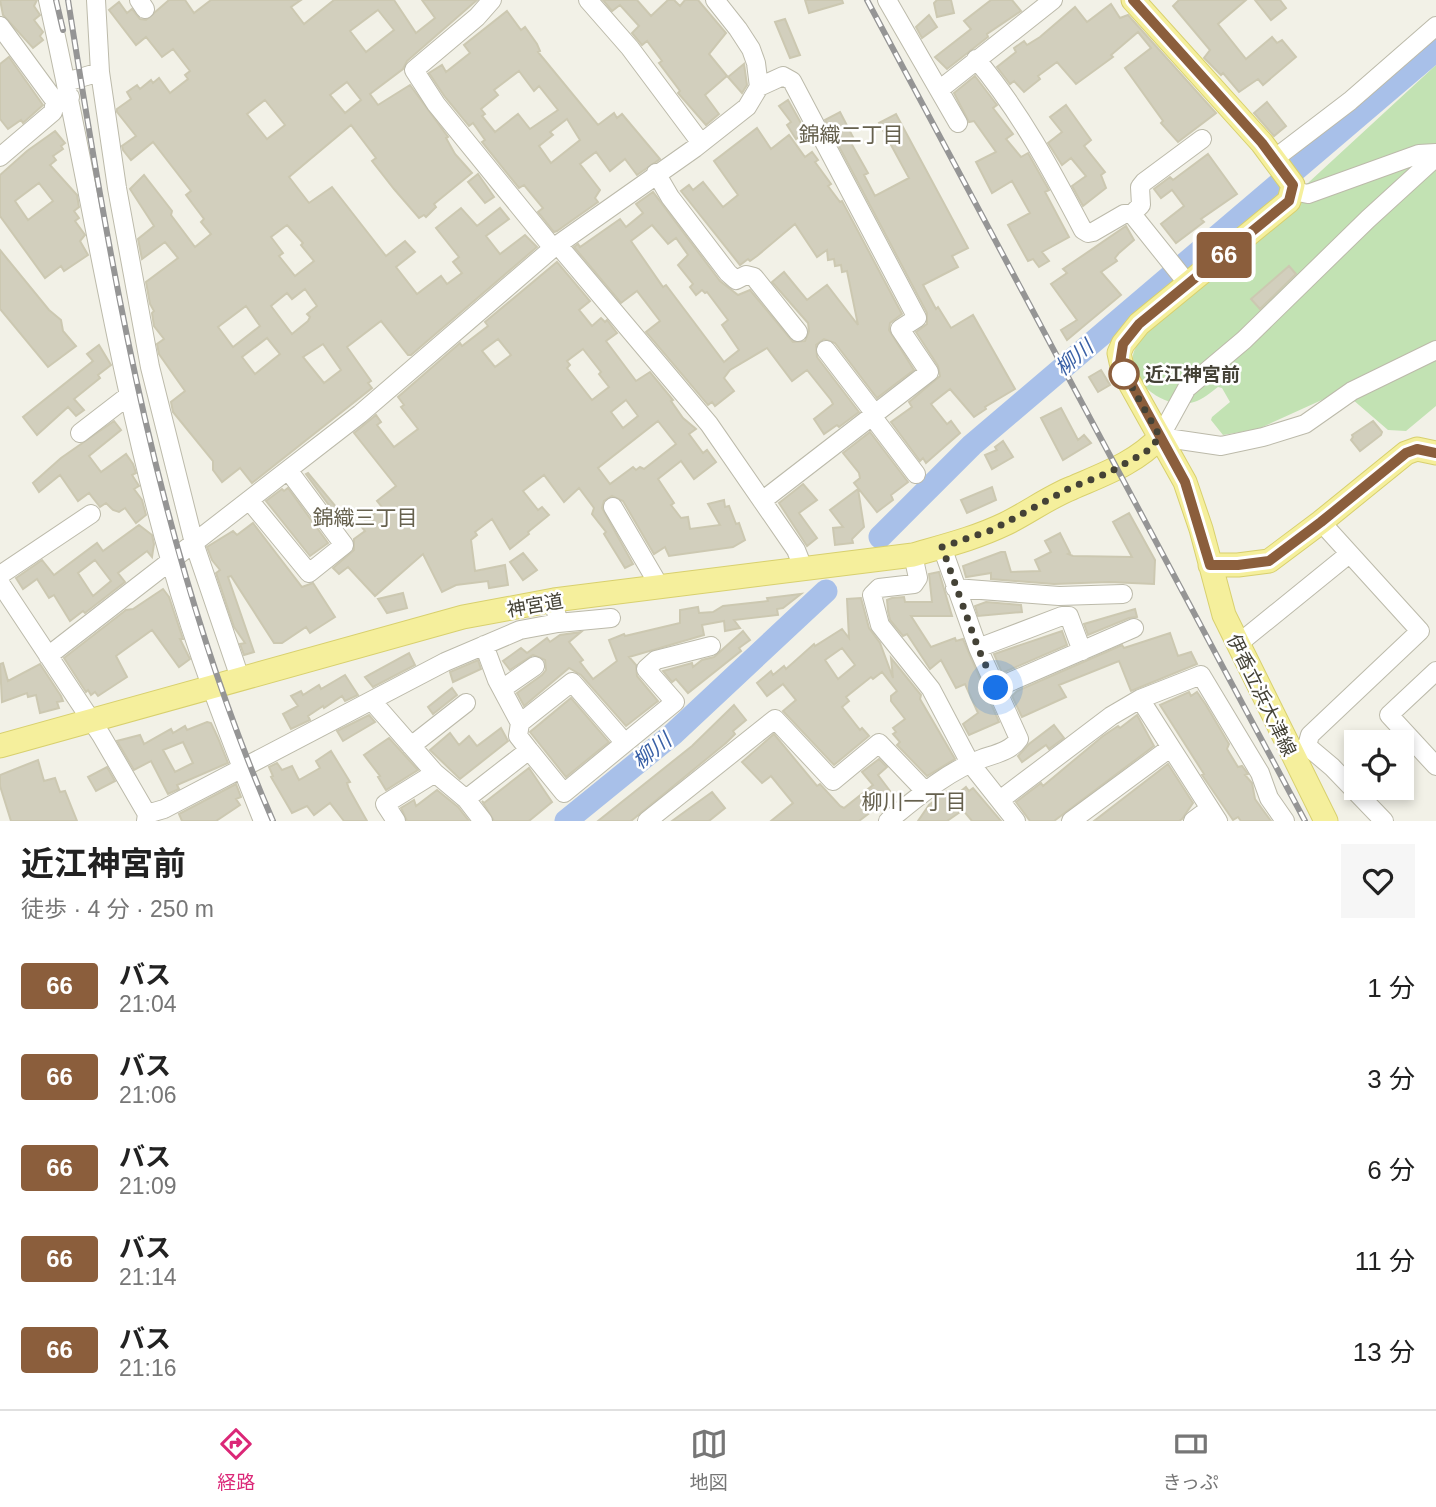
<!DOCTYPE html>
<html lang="ja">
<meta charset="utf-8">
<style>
body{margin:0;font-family:Helvetica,"Noto Sans JP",sans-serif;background:#f6f6f6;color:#222;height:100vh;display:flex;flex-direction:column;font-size:26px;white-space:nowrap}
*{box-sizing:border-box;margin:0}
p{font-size:23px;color:#767676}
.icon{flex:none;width:38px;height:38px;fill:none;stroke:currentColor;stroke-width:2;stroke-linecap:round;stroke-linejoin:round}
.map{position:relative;height:821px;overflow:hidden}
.details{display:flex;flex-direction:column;background:#fff;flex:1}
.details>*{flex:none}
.badge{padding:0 14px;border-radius:5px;font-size:24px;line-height:46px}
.fabs{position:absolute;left:1344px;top:730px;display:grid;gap:14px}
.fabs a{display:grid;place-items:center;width:70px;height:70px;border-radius:0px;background:#fff;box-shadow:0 4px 10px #0003;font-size:35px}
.you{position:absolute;width:35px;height:35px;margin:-18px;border:5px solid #fff;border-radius:50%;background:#1a73e8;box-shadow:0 0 0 10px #1a73e833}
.map>.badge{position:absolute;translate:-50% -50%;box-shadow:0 0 0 4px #fff}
.round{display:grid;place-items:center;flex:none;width:74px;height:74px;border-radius:0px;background:#f6f6f6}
.head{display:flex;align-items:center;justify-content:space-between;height:119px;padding:0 21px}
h1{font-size:33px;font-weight:700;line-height:52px}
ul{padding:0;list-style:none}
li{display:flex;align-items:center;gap:21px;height:91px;padding:0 21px}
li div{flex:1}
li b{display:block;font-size:26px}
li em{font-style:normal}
li .badge{min-width:77px;font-weight:700;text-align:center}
.tabs{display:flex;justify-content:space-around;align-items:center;height:98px;border-top:2px solid #e0e0e0;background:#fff;font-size:19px;color:#767676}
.tabs a{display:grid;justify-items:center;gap:4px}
.tabs .selected{color:#db2777}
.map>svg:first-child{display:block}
.green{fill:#c2e2b3}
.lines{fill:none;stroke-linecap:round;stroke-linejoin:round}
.river{stroke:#a8c0e9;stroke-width:23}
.building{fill:#d2cfbd;stroke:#ccc8b1;stroke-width:2;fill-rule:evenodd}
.minor-casing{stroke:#bcbaaa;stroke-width:20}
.major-casing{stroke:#d8d06e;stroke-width:25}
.minor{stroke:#fff;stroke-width:18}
.major{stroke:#f5ef9c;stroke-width:23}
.rail-casing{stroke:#959595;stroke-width:6}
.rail{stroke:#fff;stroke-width:3.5;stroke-dasharray:10;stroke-linecap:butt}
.line-casing{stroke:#fff;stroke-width:16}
.line{stroke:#8b5e3c;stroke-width:10}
.walk{stroke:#444236;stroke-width:7;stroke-dasharray:0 12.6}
.stop-dot{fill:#fff;stroke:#8b5e3c;stroke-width:3.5}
.labels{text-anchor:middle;stroke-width:5;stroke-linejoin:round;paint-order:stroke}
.stop-label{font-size:19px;font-weight:bold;fill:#444236;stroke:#fff;text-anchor:start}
.street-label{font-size:19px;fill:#444236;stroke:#fff}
.neighbourhood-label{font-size:21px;fill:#66614e;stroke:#fff}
.water-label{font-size:21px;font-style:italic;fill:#3960a6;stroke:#fff}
</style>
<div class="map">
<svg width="1436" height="821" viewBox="0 0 1436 821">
<rect width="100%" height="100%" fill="#f2f1e7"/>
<path class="green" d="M1436 65V406L1406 431 1388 430 1352 399 1335 394 1258 429 1223 435 1211 420 1212 417 1230 402 1222 388 1218 387C1211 392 1202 400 1194 402 1165 410 1131 385 1133 355 1134 348 1140 341 1143 335Z"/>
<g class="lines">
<path class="river" d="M880 537 972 445 1436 50
M566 821 673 734 826 591"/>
</g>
<path class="building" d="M0 0H37L34 6 40 15 34 20 43 32 40 36 43 40 33 48 3 15Z
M169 0H185L194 13 211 0H301L291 7 304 24 334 0H394L416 33 435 18 422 0H477L407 61 403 69 370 94 378 105 410 85 448 137 446 138 455 154 472 173 434 204 436 207 426 217 424 215 419 218 394 189 372 161 376 158 351 125 289 177 309 203 332 187 386 256 405 241 415 252 396 267 417 294 441 276 447 284 462 273 453 262 459 257 436 228 461 208 477 226 500 208 509 219 486 236 500 254 525 235 537 247 411 355H408L381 321 347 347 371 381 368 383 372 388 252 483 240 468 222 482 213 470V461L173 412 171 402 185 391 159 354 157 344 164 339 154 326 152 313 154 311 150 304 146 282 178 258 165 242 142 259 138 239 154 226 130 189 144 175 172 211 171 215 195 247 211 234 201 222 204 219 186 195 191 191 153 142 131 160 123 150 122 146 136 136 117 112V109L131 99 127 92 137 85 140 89 151 80 153 83 159 78 170 93 188 79 185 75 190 71 173 49 162 57 146 37 136 45 109 10 119 2 127 13 132 9 140 19 146 20ZM378 10 394 30 366 52 350 31ZM347 82 361 100 345 113 330 95ZM265 100 285 125 267 139 247 114ZM287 225 303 243 301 245 314 261 295 276 279 256 283 253 271 237ZM305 289 317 306 307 314 310 317 308 321 292 334 271 306 287 293 292 299ZM246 306 260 326 233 347 218 327ZM267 338 280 354 255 374 242 357ZM323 344 341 370 324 383 303 357Z
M603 0H637L651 16 668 0H674L680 6 685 0H698L726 33 709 54 727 76 705 95 719 114 706 125 678 93 680 91 659 63 662 61 647 41 642 45 632 33 639 26 620 5 612 11Z
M805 0H842L843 3 809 13Z
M937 0H951L954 13 937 17 934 3Z
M991 0H1012L1021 11 987 34 988 37 947 69 935 57 971 29 964 21Z
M1179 0H1246L1218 24 1246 59 1272 37 1277 43 1282 40 1296 57 1263 85 1258 79 1239 92 1223 73 1221 75 1204 58 1210 50 1173 6Z
M1255 0H1280L1286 8 1271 20Z
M1111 4 1120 18 1128 15 1216 113 1178 142 1161 123 1163 121 1125 68 1151 48 1138 32 1111 55 1113 57 1076 84 1057 62 1038 76 1040 79 1024 92 1014 81 1010 84 997 67 1016 52 1014 48 1024 41 1027 45 1040 37 1075 7 1087 22Z
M507 11 521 30 525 27 537 44 540 51 538 52 598 125 614 113 617 118 622 114 660 159 637 175 625 159 610 171 596 152 580 164 600 190 595 198 598 202 557 231 554 232 538 212 543 208 524 185 519 188 482 142 485 140 473 123 469 126 445 97 429 73 442 65 446 72 470 53 464 45ZM519 71 534 91 539 86 558 110 530 129 518 114 495 132 482 116 485 114 481 109 498 95 494 90ZM567 119 580 140 551 163 539 146 553 135 550 132Z
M929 15 937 27 922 38 916 27Z
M785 19 800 55 790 58 775 22Z
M9 57 43 105 23 123 21 120 8 129 0 119V64Z
M744 64 747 85 742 93 728 77Z
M975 76 997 105 993 108 1013 134 1006 139 1021 157 1028 153 1037 169 1049 190 1045 192 1069 237 1042 252 1049 261 1039 267 1033 259 1028 261 1008 225 1030 213 1012 181 992 193 976 162 996 152 974 121 969 122 954 93Z
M788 100 806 132 796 139 787 125 791 122 779 106Z
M1267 102 1286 126 1274 136 1254 113Z
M1066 105 1091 140 1084 146 1105 172 1101 175 1106 188 1083 206 1072 186 1086 176 1071 158 1062 165 1048 143 1062 132 1050 117Z
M840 112 855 141 851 143 868 173 864 175 875 196 909 178 879 123 896 114 968 248 952 256 958 267 923 285 936 309 938 307 951 328 973 315 1015 389 985 407 986 409 974 417 950 389 931 404 947 424 951 421 960 433 926 463 923 458 920 461 891 422 912 407 909 402 940 376 938 366 916 332 927 324V313L825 120Z
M757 128 771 149 789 135 805 157 812 152 818 160 815 162 831 184 828 186 840 202 842 201 902 314 890 323 889 330 914 370 877 398 835 343 824 339 816 345 817 357 859 412 839 427 837 425 824 434 814 419 833 404 831 400 807 370 792 381 767 348 730 370 724 378 734 391 715 406 712 402 708 405 646 332 660 321 637 291 621 303 574 247 578 244 580 247 620 219 626 227 643 213 636 204 653 192 720 281 738 295 750 290 793 342 805 341 809 331 808 323 772 282 784 272 807 300 827 285 858 325 847 271 842 272 841 265 835 266 834 259 828 260 827 250 817 257 795 224 757 256 750 261 748 259 740 265 681 191 689 185 693 190 703 182 723 207 738 195 714 161ZM652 225 668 244 676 238 688 255 678 265 693 284 690 287 696 295 702 290 705 293 707 292 728 320 722 325 739 350 724 362 666 285 663 287 631 241Z
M55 131 65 143 61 146 63 149 53 156 56 160 50 165 77 195 79 207 74 211 79 218 75 221 85 235 80 241 88 255 64 271 61 266 45 278 0 216V175L27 151ZM39 183 53 201 28 220 15 201Z
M1208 154 1237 194 1201 219 1204 222 1176 243 1161 224 1184 206 1172 190 1161 198 1154 189 1170 177 1173 180Z
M478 174 494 197 485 203 468 182Z
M1126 226 1134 240 1119 253 1115 258 1117 261 1101 272 1121 295 1067 340 1061 330 1077 320 1051 284 1067 273 1063 269Z
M0 250 49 310 61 320 63 331 76 346 48 367 0 309Z
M557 262 590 301 579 310 592 326 601 318 605 322 607 320 617 333 606 341 636 381 650 372 673 400 671 401 683 418 696 429 689 434 703 453 707 450 716 462 694 479 681 461 658 479 674 503 671 505 681 518 688 517 690 529 720 525 708 504 724 500 725 507 729 506 736 524 739 523 745 540 733 547 669 556 665 547 654 554 623 501 612 496 604 501 602 508 633 564 625 568 604 534 606 532 592 514 594 508 579 488 564 502 544 475 523 491 538 510 542 507 549 515 528 532 529 534 510 549 492 519 475 532 477 535 471 540 475 571 505 565 508 585 489 588 488 581 456 585 442 592 423 554 375 596 348 567 339 574 333 568 354 550V539L365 531 360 525 382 507 377 501 396 486 354 433 376 415 381 422 377 425 394 447 418 429 401 407 404 405 398 397 460 343 462 346 488 326 485 322ZM498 339 511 355 495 367 482 351ZM583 349 601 372 599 374 609 387 592 400 567 368 570 365 567 361ZM626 400 638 416 623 428 611 412ZM658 421 676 444 644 469 640 467 636 470 633 467 610 484 598 468Z
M1289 266 1296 274 1260 309 1251 299Z
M99 345 111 365 98 375 100 378 74 399 84 410 76 416 68 407 37 435 23 417 93 361 87 354Z
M1101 370 1110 385 1098 392 1089 377Z
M1061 408 1078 440 1084 435 1091 443 1063 460 1041 418Z
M114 421 121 430 89 456 101 472 126 454 133 464 136 473 132 475 139 486 134 489 142 500 146 515 136 523 125 508 119 512 113 510 106 503 100 507 89 493 78 501 60 475 39 492 33 483 61 458Z
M1373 421 1382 432 1381 435 1360 451 1351 440 1353 437 1352 435Z
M870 432 908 482 891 495 893 500 877 512 854 483 860 478 859 473 843 453Z
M1003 441 1013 457 992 469 985 455 997 450 995 447Z
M308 473 346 519 342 523 306 474Z
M803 484 817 500 799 513 817 538 807 546 779 503Z
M992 487 996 500 967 513 961 500Z
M288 488 328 543 310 556 266 501 282 489 284 491Z
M858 489 864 527 852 539 853 543 835 545 833 528 843 527 830 510Z
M1129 513 1155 560 1154 584 1109 582 1054 584 991 579V573L966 577 963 566 1001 552H1005L1011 572 1040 571 1035 560 1051 552 1045 541 1060 533 1070 553 1068 554 1073 556 1132 557 1113 522Z
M253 523 302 587 313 583 335 617 310 633 306 627 282 643H274L231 576 228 577 254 652 244 655 240 644 245 643 234 627 216 573 220 570 212 560 207 547 233 531 237 535Z
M139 525 152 535 154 544 152 557 147 551 118 573 125 582 85 613 83 611 70 621 54 595 49 598 37 579 23 589 16 578 42 560 54 575 97 543 103 551ZM95 560 111 581 93 596 78 573Z
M523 553 537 570 523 580 510 562Z
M939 572 952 616H911L931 647 955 638 956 641 963 639 999 722 969 735 963 724 978 713 965 684 956 688 941 660 930 669 907 634 903 636 890 620 888 611 887 600 892 598 904 597 905 602H932L929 574Z
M163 589 169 597 183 639H180L190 659 179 667 152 630 116 656 127 677 98 696 95 692 91 695 88 690 86 692 64 658 126 610 133 609Z
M403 593 407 608 387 613 378 599Z
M801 594 783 608 777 609 778 615 734 620 740 628 725 631 724 621 702 625 704 635 629 657 636 665 637 676 658 701 626 726 581 675 569 668 524 706 517 693 542 675 546 670 545 660 533 655 510 670 503 661 521 648 527 653 547 638 550 642 560 635 581 632 569 642 583 660 580 662 593 679 617 661 609 640 624 634 625 636 680 623V610L698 607 699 613 713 612 723 606 768 601 767 598Z
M861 598 869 628 880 643 893 678 891 658 921 695 920 699 955 759 927 776 897 745 900 742 893 734 896 732 893 728 905 719 891 701V696L897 691 882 672 873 679 871 677 846 697 849 701 842 707 860 730 862 728 869 736 834 765 783 711 796 700 783 684 767 696 757 683 771 671 773 675 784 666 786 669 814 644 815 646 842 629 849 638 847 599ZM842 648 855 665 838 679 825 660Z
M986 602 1021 605 1022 612 978 616 975 606Z
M1135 609 1137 617 1129 618 1088 635 1084 624Z
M743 631 750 640 739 648 741 651 688 693 676 679 672 682 663 671 692 663 693 667 702 660 714 657Z
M1062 631 1067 645 1002 673 994 654Z
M1170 633 1178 656 1191 652 1197 664 1131 691 1119 661 1059 685 1066 697 1022 717 1021 715 1012 696 1017 691 1122 645 1124 648Z
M409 653 415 665 373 687 365 677Z
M478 660 481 669 453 682 450 672Z
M3 663 8 681 40 664 61 696 63 701 57 702 59 708 40 713 36 695 28 697 27 693 2 702 0 664Z
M345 675 358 695 345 701 342 696 324 708 323 706 308 716 310 720 291 729 283 714 298 706 291 696 301 691 303 695 319 685 321 689Z
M452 688 457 695 433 714 428 707Z
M1189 692 1191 696 1197 692 1206 705 1229 744 1227 749 1238 767 1242 766 1248 774 1245 775 1252 783 1255 799 1271 821H1241L1238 817 1233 820 1202 775 1204 774 1160 705Z
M571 698 609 742 566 777 530 732Z
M734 705 746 720 733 731 735 734 726 743 631 821H598L692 746Z
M369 715 375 722 343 741 337 731Z
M1137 715 1154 746 1054 821H1030L1016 802 1041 783 1043 786 1103 736 1118 726 1120 728Z
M207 722 211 723 218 738 228 763 177 785 179 789 168 794 151 761 134 770 117 741 140 735 144 744 171 729 173 733 185 726 187 730ZM183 742 193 763 175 772 163 750Z
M1054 725 1064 738 1049 749 1046 745 1022 762 1018 756 1029 744Z
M501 728 508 741 460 779 430 750 450 733 459 745 469 736 477 746Z
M774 734 817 786 820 784 840 806 844 808 873 785 862 772 879 759 887 767 878 775 893 795 859 821H771L793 803 771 776 762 783 742 762Z
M389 738 418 770 386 790 378 777 380 776 364 755Z
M331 751 350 782 347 783 349 789 367 821H344L330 803 314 815 307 806 292 813 271 777 273 776 269 767 277 763 282 770 292 766 299 780 320 768 316 761Z
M38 760 44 781 55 778 60 792 65 791 77 821H11L0 786V775Z
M1168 764 1193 803 1182 819 1179 821H1094Z
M107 767 115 781 96 791 88 777Z
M529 768 552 802 529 821H494L482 801 484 803Z
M236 784 241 797 236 799 240 805 216 821H182L179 814Z
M966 787 969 791 973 788 1001 821H972L963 810 947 821H918L929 805 946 792 951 799Z
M437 790 458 807 469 821H407L401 808 414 800 416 806Z
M712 792 725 808 709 821H672Z"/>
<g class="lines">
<defs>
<path id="minor" d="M48 0C90 187 118 378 171 563 196 651 229 736 263 821
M96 0 100 72 117 188 150 367 194 543 240 678
M139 0 145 9
M492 0 477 17 414 70 436 104 553 248
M588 0 630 48 701 143
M887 0 958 123
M0 26 55 101
M976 59C1020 111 1052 171 1083 230L1088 233 1093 232 1124 214H1132L1188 284
M66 82 100 72
M759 87 783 76 792 81 917 318 900 329 929 372 762 501
M939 90 1053 0
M0 157 53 112 55 101 70 97
M1436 157 1368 219 1244 340 1187 388 1160 437 1221 446 1263 437 1305 424 1352 391 1436 350
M1274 159 1350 101 1436 26
M656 173 670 197 728 273 736 280 746 275 754 277 798 332
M1293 191 1308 194 1419 154 1436 153
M1132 214 1141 205 1140 187 1144 182 1202 139
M558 245 709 424 796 550 804 570
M826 350 875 414
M872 416 916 474
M80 433 128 396
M249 500 309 573 344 545 288 470
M613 507 660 587
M913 555 918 578 914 584 879 588 872 595 880 625 931 689 970 763 1016 821
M0 575 91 514
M0 583 101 735 147 814
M955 588 1059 596 1123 594
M558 623 611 618
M1238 644 1349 554
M484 645 497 680 520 723 518 736 529 750
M978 648 1062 616H1069L1082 651
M48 656 360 414 553 248 695 148 747 107 759 87 756 63 751 49 738 29 715 0
M1436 671 1389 715 1436 766
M996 688 1134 628
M502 689 535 666
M1140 699 1201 675 1260 773 1269 798 1285 821
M372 701 435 773 466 799 483 821
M520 723 572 682 625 743
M411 746 466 703
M1307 746 1332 767 1384 821
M1291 754 1307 746 1310 735 1420 631 1321 522
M466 799 529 750 564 793 675 702 646 669 656 660 711 646
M1000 800 1111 716 1140 699 1218 821
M146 821 147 814 164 809 445 662 520 630 558 623 554 600
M396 821 385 804 435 773
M647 821 775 719 833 781 879 743 925 791
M888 821C917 798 946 772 981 759 995 754 1011 751 1019 739L978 648 942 547
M1071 821 1170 748
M1193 821 1209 809"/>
<path id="major" d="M1133 0 1262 143 1293 185 1289 201 1139 324 1123 344 1119 353 1123 371 1185 482 1201 529 1224 615 1326 821
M1210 565H1238L1269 561 1321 522 1406 453 1417 449 1436 453
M0 746 463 617 554 600 913 555C944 546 976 538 1005 524 1028 513 1049 497 1072 488 1104 474 1136 463 1160 437"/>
</defs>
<use href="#minor" class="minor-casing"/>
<use href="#major" class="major-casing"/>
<use href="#minor" class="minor"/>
<use href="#major" class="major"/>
<defs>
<path id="rail" d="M56 0 63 30
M68 0C112 278 160 561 273 821
M867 0 1305 821"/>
</defs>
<use href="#rail" class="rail-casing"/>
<use href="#rail" class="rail"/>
</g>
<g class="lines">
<defs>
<path id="line" d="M1133 0 1262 143 1293 185 1289 201 1139 324 1123 344 1120 363 1185 482 1210 565H1238L1269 561 1321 522 1406 453 1417 449 1436 453"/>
</defs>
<use href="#line" class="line-casing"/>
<use href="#line" class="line"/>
<path class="walk" d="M996 688 978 648 942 547 992 530 1070 488 1108 473 1146 452 1160 437 1123 371 1124 374"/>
</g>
<circle class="stop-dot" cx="1124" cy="374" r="14"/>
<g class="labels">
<g class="stop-label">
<text x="1145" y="381">近江神宮前</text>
</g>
<g class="street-label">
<text transform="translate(535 605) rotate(-10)" y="7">神宮道</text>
<text transform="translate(1262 695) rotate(64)" y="7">伊香立浜大津線</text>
</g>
<g class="neighbourhood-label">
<text x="851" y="142">錦織二丁目</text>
<text x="365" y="525">錦織三丁目</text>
<text x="914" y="809">柳川一丁目</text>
</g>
<g class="water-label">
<text transform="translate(1074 358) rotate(-40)" y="7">柳川</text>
<text transform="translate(652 751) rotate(-39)" y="7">柳川</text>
</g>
</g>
</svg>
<div class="fabs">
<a><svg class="icon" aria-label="locate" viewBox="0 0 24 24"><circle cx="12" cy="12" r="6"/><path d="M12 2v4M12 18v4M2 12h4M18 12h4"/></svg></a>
</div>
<div class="you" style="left:996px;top:688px"></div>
<b class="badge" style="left:1224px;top:255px;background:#8b5e3c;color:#fff">66</b>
</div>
<section class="details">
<div class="head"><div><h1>近江神宮前</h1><p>徒歩 · 4 分 · 250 m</p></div><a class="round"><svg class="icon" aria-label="heart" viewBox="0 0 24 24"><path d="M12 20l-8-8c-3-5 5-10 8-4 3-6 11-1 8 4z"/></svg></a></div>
<ul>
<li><span class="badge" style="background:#8b5e3c;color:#fff">66</span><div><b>バス</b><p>21:04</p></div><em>1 分</em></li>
<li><span class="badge" style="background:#8b5e3c;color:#fff">66</span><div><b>バス</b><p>21:06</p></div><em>3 分</em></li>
<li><span class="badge" style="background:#8b5e3c;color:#fff">66</span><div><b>バス</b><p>21:09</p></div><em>6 分</em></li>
<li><span class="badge" style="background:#8b5e3c;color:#fff">66</span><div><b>バス</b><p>21:14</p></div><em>11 分</em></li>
<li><span class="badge" style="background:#8b5e3c;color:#fff">66</span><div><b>バス</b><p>21:16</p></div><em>13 分</em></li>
</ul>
</section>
<nav class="tabs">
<a class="selected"><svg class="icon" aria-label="directions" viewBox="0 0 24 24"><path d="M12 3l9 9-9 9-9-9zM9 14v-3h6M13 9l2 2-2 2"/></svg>経路</a>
<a><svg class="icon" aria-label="map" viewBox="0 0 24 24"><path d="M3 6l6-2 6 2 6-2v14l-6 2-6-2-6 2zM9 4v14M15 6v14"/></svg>地図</a>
<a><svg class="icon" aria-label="tickets" viewBox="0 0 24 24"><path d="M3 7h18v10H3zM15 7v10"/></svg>きっぷ</a>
</nav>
